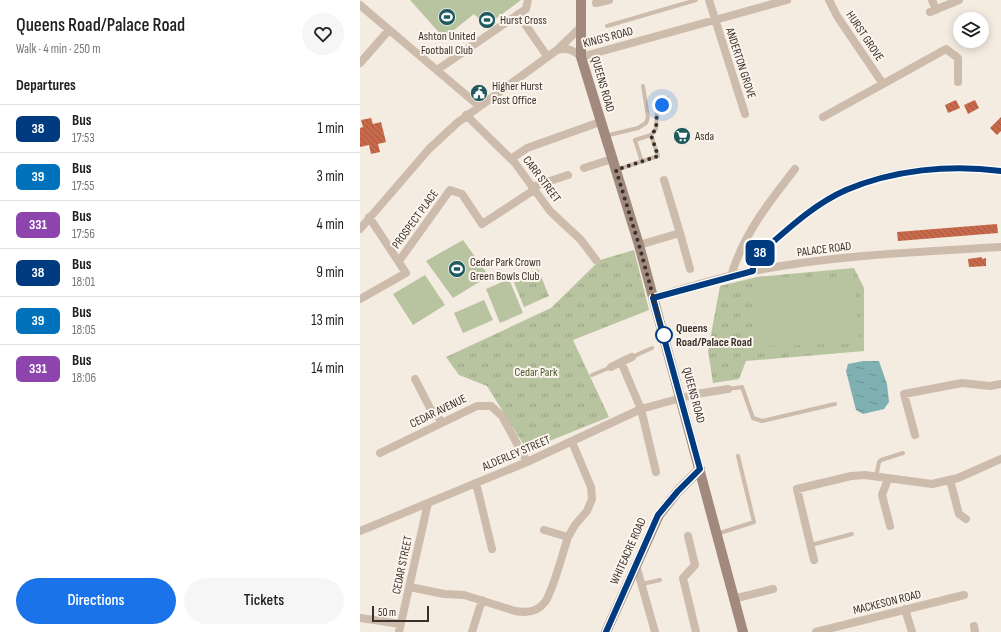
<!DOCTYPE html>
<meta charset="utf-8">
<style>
body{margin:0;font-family:"Sofia Sans Condensed",sans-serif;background:#f6f6f6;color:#222;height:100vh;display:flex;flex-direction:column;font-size:15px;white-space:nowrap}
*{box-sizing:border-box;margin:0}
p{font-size:13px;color:#767676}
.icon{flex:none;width:22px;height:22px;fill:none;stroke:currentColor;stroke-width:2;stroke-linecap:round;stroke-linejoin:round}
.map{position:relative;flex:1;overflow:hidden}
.side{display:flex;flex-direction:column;background:#fff;width:360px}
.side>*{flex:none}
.badge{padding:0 8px;border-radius:6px;font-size:14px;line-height:26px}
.fabs{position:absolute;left:593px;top:12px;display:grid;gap:8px}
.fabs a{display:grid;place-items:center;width:36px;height:36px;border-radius:50%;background:#fff;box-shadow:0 2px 10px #0003;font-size:20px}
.scale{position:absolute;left:12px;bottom:10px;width:57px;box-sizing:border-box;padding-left:4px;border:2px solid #3b302b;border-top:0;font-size:11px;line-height:14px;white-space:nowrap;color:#3b302b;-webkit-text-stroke:3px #fbf5ee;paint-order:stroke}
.you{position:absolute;width:20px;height:20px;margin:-10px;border:3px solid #fff;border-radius:50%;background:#1a73e8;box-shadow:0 0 0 6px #1a73e833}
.map>.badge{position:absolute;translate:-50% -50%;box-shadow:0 0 0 2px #fff}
h2{padding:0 16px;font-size:15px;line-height:36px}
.round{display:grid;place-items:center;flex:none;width:42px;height:42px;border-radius:21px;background:#f6f6f6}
.summary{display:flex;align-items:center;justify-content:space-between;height:68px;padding:0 16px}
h1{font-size:19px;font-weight:600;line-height:30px}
.button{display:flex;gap:8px;margin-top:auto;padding:8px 16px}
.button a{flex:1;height:46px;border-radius:24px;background:#1a73e8;color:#fff;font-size:16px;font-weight:600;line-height:46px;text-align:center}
.button a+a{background:#f6f6f6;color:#222}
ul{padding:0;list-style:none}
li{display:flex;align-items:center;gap:12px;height:48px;padding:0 16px;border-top:1px solid #e0e0e0}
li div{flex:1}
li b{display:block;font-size:15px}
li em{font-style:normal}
li .badge{min-width:44px;font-weight:700;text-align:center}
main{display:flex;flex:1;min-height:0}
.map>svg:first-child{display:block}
.grass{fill:url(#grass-tufts)}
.pitch{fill:#b8c4a0}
.water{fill:url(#water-ripples)}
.building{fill:url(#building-back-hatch)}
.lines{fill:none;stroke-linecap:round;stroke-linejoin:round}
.service{stroke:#cdbbac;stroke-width:4}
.minor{stroke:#cdbbac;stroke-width:8}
.secondary{stroke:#a18a7d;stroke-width:10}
.line-casing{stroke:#fff;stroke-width:9}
.line{stroke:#003b80;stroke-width:6}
.walk{stroke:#3b302b;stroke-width:4;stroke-dasharray:0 7.2}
.stop-dot{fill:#fff;stroke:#003b80;stroke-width:2}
.labels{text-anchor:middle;stroke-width:4;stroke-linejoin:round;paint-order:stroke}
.poi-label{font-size:12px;fill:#3b302b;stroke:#fbf5ee;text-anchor:start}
.street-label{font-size:12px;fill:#3b302b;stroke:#fbf5ee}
.stop-label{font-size:12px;font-weight:bold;fill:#3b302b;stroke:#fbf5ee;text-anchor:start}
.park-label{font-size:12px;fill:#4a5a2e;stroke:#fbf5ee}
</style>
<main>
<section class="side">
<div class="summary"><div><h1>Queens Road/Palace Road</h1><p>Walk · 4 min · 250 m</p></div><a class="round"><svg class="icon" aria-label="heart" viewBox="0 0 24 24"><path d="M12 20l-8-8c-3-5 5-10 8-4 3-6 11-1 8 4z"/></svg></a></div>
<h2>Departures</h2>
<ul>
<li><span class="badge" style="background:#003b80;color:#fff">38</span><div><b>Bus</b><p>17:53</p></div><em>1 min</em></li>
<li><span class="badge" style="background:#0072bc;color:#fff">39</span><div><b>Bus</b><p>17:55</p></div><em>3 min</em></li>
<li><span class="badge" style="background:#8e44ad;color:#fff">331</span><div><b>Bus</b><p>17:56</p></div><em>4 min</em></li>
<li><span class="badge" style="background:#003b80;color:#fff">38</span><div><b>Bus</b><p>18:01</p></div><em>9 min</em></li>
<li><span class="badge" style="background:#0072bc;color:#fff">39</span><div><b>Bus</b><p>18:05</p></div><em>13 min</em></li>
<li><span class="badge" style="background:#8e44ad;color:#fff">331</span><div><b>Bus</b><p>18:06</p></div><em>14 min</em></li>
</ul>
<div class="button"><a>Directions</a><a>Tickets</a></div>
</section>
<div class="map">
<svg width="641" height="632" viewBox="0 0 641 632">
<defs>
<pattern id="grass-tufts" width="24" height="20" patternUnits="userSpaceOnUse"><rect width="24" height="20" fill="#b8c4a0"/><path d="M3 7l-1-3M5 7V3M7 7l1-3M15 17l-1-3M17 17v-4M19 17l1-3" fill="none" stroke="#97a083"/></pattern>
<pattern id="water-ripples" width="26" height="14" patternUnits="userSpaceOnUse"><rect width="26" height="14" fill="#7fb0b2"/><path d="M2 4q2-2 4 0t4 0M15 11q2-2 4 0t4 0" fill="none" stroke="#699091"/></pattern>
<pattern id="building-back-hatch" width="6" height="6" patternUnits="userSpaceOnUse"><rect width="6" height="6" fill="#c8694b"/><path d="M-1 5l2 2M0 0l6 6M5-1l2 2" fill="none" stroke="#a4573f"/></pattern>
</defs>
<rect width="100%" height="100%" fill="#f4ebe1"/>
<path class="grass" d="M274 250 289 310 213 340 249 417 167 450 127 386 99 375 86 357 191 308 240 260Z
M494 268 504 288V351L386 361 379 379 353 383 348 351 360 286 397 277Z
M178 269 189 296 164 307 153 280Z"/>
<path class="pitch" d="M50 0H161L126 26 114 14 84 38Z
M103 240 129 276 93 298 66 261Z
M65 275 85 305 53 325 33 294Z
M149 279 163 313 140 323 126 289Z
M496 280 498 343 398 347 395 284Z
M124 300 133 320 103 333 94 313Z"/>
<path class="water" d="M503 361H519L527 384 529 402 524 409 503 414 496 410 486 371 488 364Z"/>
<path class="building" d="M596 100 600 108 588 113 585 105Z
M615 100 619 108 608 114 604 105Z
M641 117V131L637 135 630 128Z
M11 118 13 124 21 122 26 142 18 144 20 152 11 154 9 145 0 147V128L3 127 1 120Z
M637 224 638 233 538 241 537 232Z
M622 257V259L626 258V266L609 267 608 259Z"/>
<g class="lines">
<path class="service" d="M247 26 336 0
M245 136 278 128 286 123 288 117 283 86
M282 162 275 140 291 135
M256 170 298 156 291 135 296 129 297 112 307 98
M272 357 292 348
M232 375 251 367
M368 389 382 387 393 418 402 421 475 404
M516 477 519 462 521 460 543 453
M357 534 394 522 378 456
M451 545 492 534
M282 584 300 580"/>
<path class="minor" d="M349 0 385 114
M572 0 576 10
M236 3 249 0
M0 5 119 106
M570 12 599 0
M158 14 187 56
M198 49 220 28
M0 63 29 30
M77 70 166 9 168 0
M523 84 586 49 598 58V82
M106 115 155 163 190 211 221 240 236 260
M463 117 523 84 477 16 469 0
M151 159 167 148 240 122
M224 168 252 159
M304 180 320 233
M172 187 208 175
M0 229 69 149 97 123 197 50C208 47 213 50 221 57L427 0
M279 245 320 233 330 269
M39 261 90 190 102 194 122 224 174 190
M393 271V263L398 255C425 232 452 205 486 190 533 169 590 164 641 171
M371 276C383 235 409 202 435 169
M293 298C326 288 359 277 393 271 475 255 558 252 641 247
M0 299 46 273 9 217
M261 362 272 357
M251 367 261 362 281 409 296 472
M55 379 70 408 82 422
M555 435 544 394 602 383 630 386 641 384
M20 453 117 406H131L142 416 167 462
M528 479 522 495 530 526
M590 480 599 514 606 519
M116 483 132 549
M184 530 208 537 215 525 227 511 232 499 231 487 212 442
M0 531 167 462 281 409 336 394 368 389
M328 536 335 565 323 578 336 632
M454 560 437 489 491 476 505 475 572 484 598 478 641 459
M276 565 295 632
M50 587 84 594 104 595 155 611C166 613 178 612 185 602 193 591 203 552 208 537
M373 599 413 589
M545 609 552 632
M0 618 41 624
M614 626 615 632
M39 632 68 503
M112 632 122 600
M456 632 604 595"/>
<path class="secondary" d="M221 0V57L279 245 383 632
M246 632 299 515 318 491 340 469"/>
</g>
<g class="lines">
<defs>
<path id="line" d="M246 632 298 515 318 491 340 469 293 298 393 271V263L398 255C425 232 452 205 486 190 533 170 590 164 641 171"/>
</defs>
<use href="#line" class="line-casing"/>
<use href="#line" class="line"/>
<path class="walk" d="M302 105 297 112 296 129 291 135 298 156 256 170 279 245 305 340 304 335"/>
</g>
<defs>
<symbol id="stadium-disc" viewBox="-11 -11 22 22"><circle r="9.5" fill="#1f5a5e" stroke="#fbf5ee"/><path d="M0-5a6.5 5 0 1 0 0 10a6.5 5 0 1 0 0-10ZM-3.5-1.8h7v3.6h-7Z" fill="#fff"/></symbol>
<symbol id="civic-disc" viewBox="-11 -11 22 22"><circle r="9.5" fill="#1f5a5e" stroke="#fbf5ee"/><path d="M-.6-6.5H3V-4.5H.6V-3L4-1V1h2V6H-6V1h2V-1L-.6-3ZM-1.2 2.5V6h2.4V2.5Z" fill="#fff"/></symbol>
<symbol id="supermarket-disc" viewBox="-11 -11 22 22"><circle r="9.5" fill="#1f5a5e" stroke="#fbf5ee"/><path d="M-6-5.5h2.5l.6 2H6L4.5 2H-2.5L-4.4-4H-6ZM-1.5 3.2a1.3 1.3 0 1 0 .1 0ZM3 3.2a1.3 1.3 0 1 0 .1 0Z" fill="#fff"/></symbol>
</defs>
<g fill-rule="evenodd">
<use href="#stadium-disc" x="77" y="7" width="20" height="20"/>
<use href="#stadium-disc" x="117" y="10" width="20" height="20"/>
<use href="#civic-disc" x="109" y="83" width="20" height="20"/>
<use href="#supermarket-disc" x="312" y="126" width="20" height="20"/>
<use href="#stadium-disc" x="87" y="259" width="20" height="20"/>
</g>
<circle class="stop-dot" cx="304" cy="335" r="8"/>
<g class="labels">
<g class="poi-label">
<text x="140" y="24">Hurst Cross</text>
<text x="87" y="40" text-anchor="middle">Ashton United<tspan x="87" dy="14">Football Club</tspan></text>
<text x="132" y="90">Higher Hurst<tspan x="132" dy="14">Post Office</tspan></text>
<text x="335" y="140">Asda</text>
<text x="110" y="266">Cedar Park Crown<tspan x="110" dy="14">Green Bowls Club</tspan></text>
</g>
<g class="street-label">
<text transform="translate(505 36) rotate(56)" y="4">HURST GROVE</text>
<text transform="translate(248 37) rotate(-15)" y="4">KING'S ROAD</text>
<text transform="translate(381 63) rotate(72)" y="4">ANDERTON GROVE</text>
<text transform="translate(243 84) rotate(74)" y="4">QUEENS ROAD</text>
<text transform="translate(182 179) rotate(53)" y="4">CARR STREET</text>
<text transform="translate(55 219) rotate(-54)" y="4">PROSPECT PLACE</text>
<text transform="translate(464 249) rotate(-7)" y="4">PALACE ROAD</text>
<text transform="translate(334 395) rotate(75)" y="4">QUEENS ROAD</text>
<text transform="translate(78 411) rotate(-26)" y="4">CEDAR AVENUE</text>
<text transform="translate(156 453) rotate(-23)" y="4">ALDERLEY STREET</text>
<text transform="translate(268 551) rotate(-66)" y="4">WHITEACRE ROAD</text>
<text transform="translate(42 565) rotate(-78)" y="4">CEDAR STREET</text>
<text transform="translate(527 602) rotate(-14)" y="4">MACKESON ROAD</text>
</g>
<g class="stop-label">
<text x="316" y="332">Queens<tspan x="316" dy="14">Road/Palace Road</tspan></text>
</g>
<g class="park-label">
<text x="176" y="376">Cedar Park</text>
</g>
</g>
</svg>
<div class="fabs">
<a><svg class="icon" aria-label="layers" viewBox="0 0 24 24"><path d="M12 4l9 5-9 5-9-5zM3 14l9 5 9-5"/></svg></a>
</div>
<div class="scale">50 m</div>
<div class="you" style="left:302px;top:105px"></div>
<b class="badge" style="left:400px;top:253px;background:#003b80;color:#fff">38</b>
</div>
</main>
